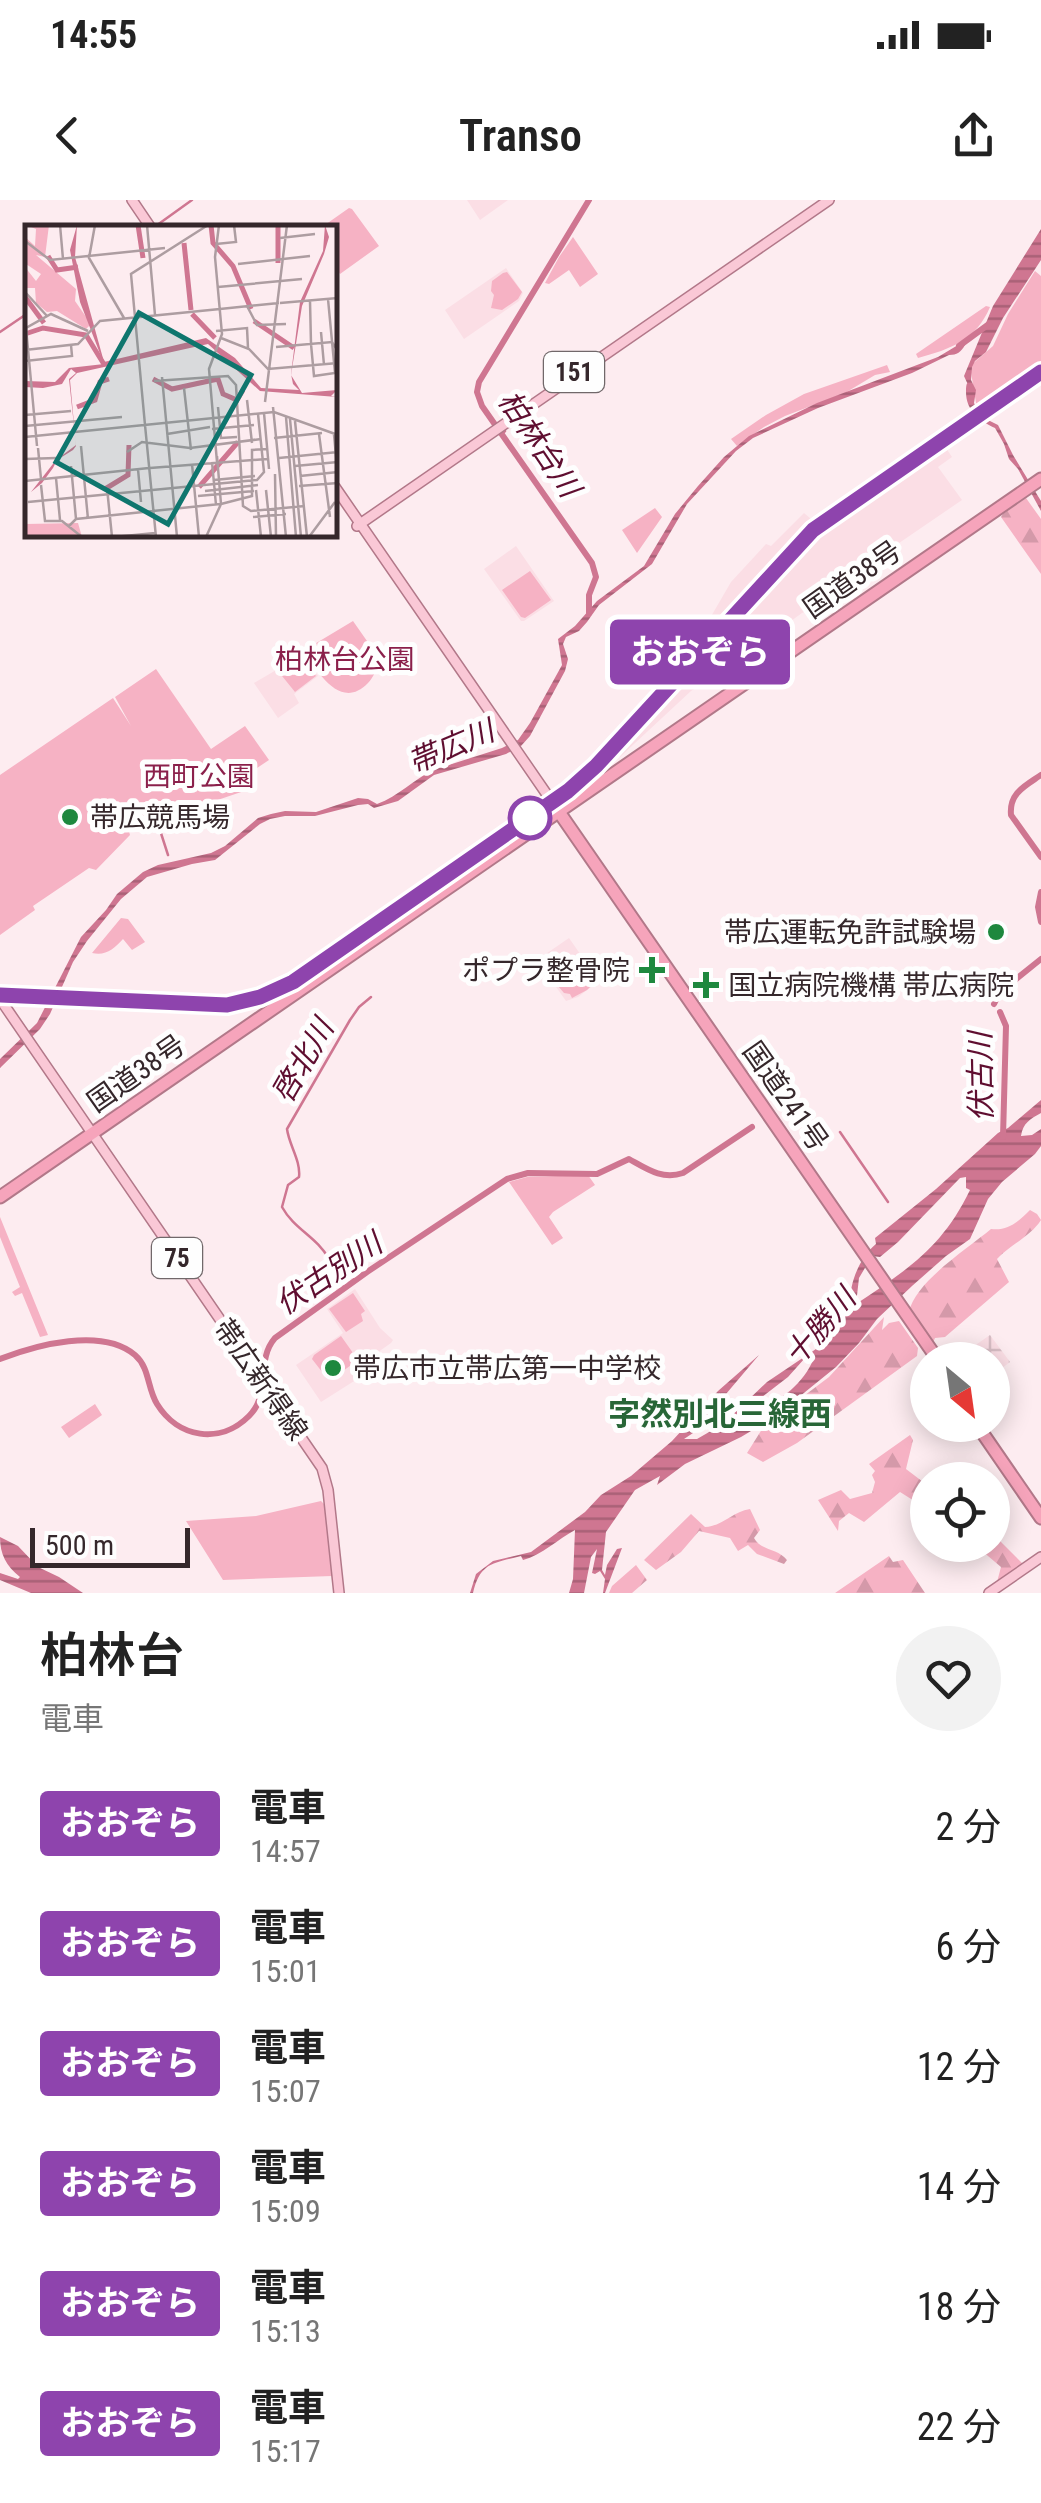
<!DOCTYPE html>
<html lang="ja">
<meta charset="utf-8">
<style>
body{margin:0;font-family:"Roboto Condensed","Noto Sans JP",sans-serif;background:#f2f2f2;color:#222;height:100vh;display:flex;flex-direction:column;font-size:38px;white-space:nowrap}
*{box-sizing:border-box;margin:0}
p{font-size:32px;color:#767676}
.icon{flex:none;width:55px;height:55px;fill:none;stroke:currentColor;stroke-width:2;stroke-linecap:round;stroke-linejoin:round}
.map{position:relative;height:1393px;overflow:hidden}
.side{display:flex;flex-direction:column;background:#fff;flex:1}
.side>*{flex:none}
.badge{padding:0 20px;border-radius:8px;font-size:35px;line-height:65px}
.needle{width:65px;rotate:151deg}
.fabs{position:absolute;left:910px;top:1142px;display:grid;gap:20px}
.fabs a{display:grid;place-items:center;width:100px;height:100px;border-radius:50%;background:#fff;box-shadow:0 5px 25px #0003;font-size:50px}
.scale{position:absolute;left:30px;bottom:25px;width:160px;box-sizing:border-box;padding-left:10px;border:5px solid #35272b;border-top:0;font-size:28px;line-height:35px;white-space:nowrap;color:#35272b;-webkit-text-stroke:8px #fefefe;paint-order:stroke}
.map>.badge{position:absolute;translate:-50% -50%;box-shadow:0 0 0 5px #fff}
.round{display:grid;place-items:center;flex:none;width:105px;height:105px;border-radius:52px;background:#f2f2f2}
.summary{display:flex;align-items:center;justify-content:space-between;height:170px;padding:0 40px}
h1{font-size:48px;font-weight:600;line-height:75px}
ul{padding:0;list-style:none}
li{display:flex;align-items:center;gap:30px;height:120px;padding:0 40px}
li div{flex:1}
li b{display:block;font-size:38px}
li em{font-style:normal}
li .badge{min-width:110px;font-weight:700;text-align:center}
.status{display:flex;justify-content:space-between;align-items:center;height:70px;padding:0 50px;background:#fff;direction:ltr}
.status svg{height:28px;fill:currentColor}
header{display:flex;justify-content:space-between;align-items:center;height:130px;padding:0 40px;background:#fff;font-size:45px;font-weight:600}
.map>svg:first-child{display:block}
.built{fill:#fbdee5}
.industrial{fill:url(#industrial-grid)}
.forest{fill:url(#forest-firs)}
.green{fill:#f6b2c4}
.water{fill:url(#water-rules);fill-rule:evenodd}
.lines{fill:none;stroke-linecap:round;stroke-linejoin:round}
.stream{stroke:#cf7691;stroke-width:2.5}
.river{stroke:#cf7691;stroke-width:6}
.major-casing{stroke:#b27889;stroke-width:12}
.highway-casing{stroke:#b27889;stroke-width:15}
.major{stroke:#fac8d6;stroke-width:9}
.highway{stroke:#f6a4bb;stroke-width:11}
.rail-casing{stroke:#615256;stroke-width:6}
.rail{stroke:#fefefe;stroke-width:2.5;stroke-dasharray:8;stroke-linecap:butt}
.line-casing{stroke:#fff;stroke-width:22}
.line{stroke:#8e44ad;stroke-width:15}
.poi-dot{fill:#1e883e;stroke:#fefefe;stroke-width:4}
.stop-dot{fill:#fff;stroke:#8e44ad;stroke-width:5}
.labels{text-anchor:middle;stroke-width:10;stroke-linejoin:round;paint-order:stroke}
.shield{fill:#fefefe;stroke:#71686a;stroke-width:2.5}
.shield-label{font-size:25px;font-weight:bold;fill:#35272b}
.street-label{font-size:28px;fill:#35272b;stroke:#fefefe}
.park-label{font-size:28px;fill:#8b204b;stroke:#fefefe}
.poi-label{font-size:28px;fill:#35272b;stroke:#fefefe;text-anchor:start}
.water-label{font-size:30px;font-style:italic;fill:#5f0e30;stroke:#fefefe}
.quarter-label{font-size:32px;font-weight:bold;fill:#286637;stroke:#fefefe}
.inset-river{fill:none;stroke:#cf7691;stroke-width:5}
.inset-road{fill:none;stroke:#ad9da1;stroke-width:2.5}
.view{fill:#0f766e;fill-opacity:0.15;stroke:#0f766e;stroke-width:5}
.inset-edge{fill:none;stroke:#35272b;stroke-width:5}
</style>
<div class="status"><b>14:55</b><svg viewBox="0 0 49 12"><path d="M0 12V9h3v3zM5 12V6h3v6zM10 12V3h3v9zM15 12V0h3v12zM26 1h20v11H26zM47 4h2v5h-2z"/></svg></div>
<header><svg class="icon" aria-label="back" viewBox="0 0 24 24"><path d="M15 5l-7 7 7 7"/></svg>Transo<svg class="icon" aria-label="share" viewBox="0 0 24 24"><path d="M12 15V3M7 8l5-5 5 5M5 13v7h14v-7"/></svg></header>
<div class="map">
<svg width="1041" height="1393" viewBox="0 0 1041 1393">
<defs>
<pattern id="industrial-grid" width="8" height="8" patternUnits="userSpaceOnUse" patternTransform="scale(2.5)"><rect width="8" height="8" fill="#fbdee5"/><path d="M0 4h8M4 0v8" fill="none" stroke="#d8bec5"/></pattern>
<pattern id="forest-firs" width="22" height="20" patternUnits="userSpaceOnUse" patternTransform="scale(2.5)"><rect width="22" height="20" fill="#f6b2c4"/><path d="M5 1l3.5 6h-7zM16 11l3.5 6h-7z" fill="#d499a9"/></pattern>
<pattern id="water-rules" width="6" height="5" patternUnits="userSpaceOnUse" patternTransform="scale(2.5)"><rect width="6" height="5" fill="#cf7691"/><path d="M0 2.5h6" fill="none" stroke="#a96177"/></pattern>
</defs>
<rect width="100%" height="100%" fill="#fdecf0"/>
<path class="built" d="M467 0H508L480 20Z
M506 68 523 93 519 101 464 139 445 110Z
M940 239 952 257 938 267 962 300 823 395 827 402 802 413 712 478 691 491 620 557 610 547 638 516 702 432 731 382 766 344 771 346 804 313 817 324Z
M516 346 554 401 524 421H521L484 369Z
M302 455 318 476 294 494 299 503 278 518 254 483Z
M569 738 599 781 578 797 566 801 537 760Z
M355 1089 380 1128 393 1140 391 1143 364 1162 370 1171 321 1202 296 1165 343 1133 327 1109Z"/>
<path class="industrial" d="M990 1135 1010 1162 993 1175 992 1160H954Z"/>
<path class="forest" d="M1026 298 1041 319V374L1001 317 1003 314Z
M1030 1010 1037 1014 1041 1020C1031 1036 1010 1045 997 1059L1009 1082 945 1137 935 1138 932 1145 909 1112C915 1082 967 1049 991 1029 1008 1031 1018 1022 1030 1010Z
M884 1117 882 1130 889 1123 899 1121 918 1148 917 1156 797 1243 763 1262 747 1253 764 1226 829 1177Z
M910 1235 913 1240 906 1269 927 1285V1309L900 1292 864 1322 849 1313 839 1321 838 1331 818 1300 841 1290 850 1299 872 1293 875 1282 872 1275 875 1271 869 1264Z
M750 1309 760 1330 754 1338C761 1351 778 1348 787 1360L784 1364 757 1354 748 1345 738 1351 730 1338 699 1331 681 1352 656 1370 644 1360 691 1314 705 1327C723 1326 732 1312 750 1309Z
M993 1334 1023 1364 997 1382 1001 1367 975 1345H992Z
M889 1356 893 1362 903 1360 925 1393H835Z
M636 1365 647 1380 632 1393H609L612 1386Z"/>
<path class="green" d="M349 8 352 9 379 46 340 74 335 66V28L322 27Z
M573 37 598 74 580 87 569 70 549 84 545 83 559 57Z
M1035 71 1041 76V169L981 211 976 203 970 166 993 146 1008 114Z
M507 72 522 92 518 99 502 110 491 108 494 95 491 91 492 81 503 73Z
M986 106 990 107C976 140 951 149 918 158L916 154Z
M887 165 890 172 875 175 845 193 785 216 764 227 737 246 731 239 766 215 804 194Z
M655 308 662 317 637 353 622 330Z
M530 371 551 400 525 418 521 417 502 390Z
M353 421 381 461C377 468 373 478 368 483 340 512 317 470 303 451Z
M304 460 316 476 295 492 278 471Z
M156 469 211 549 245 526 269 560 245 576 253 588 188 610 159 607 156 613 126 621 130 635 96 670 89 668 33 706 35 710 0 735V575L113 498 131 526 115 497Z
M121 718 128 719 145 742 132 750 123 739C114 749 106 756 92 753Z
M584 763 597 780 587 790 572 798 570 794 564 793 558 786 559 780Z
M588 975 595 985 553 1012 549 1017 563 1038 552 1045 509 982 527 977Z
M0 1017 48 1135 40 1137 22 1093 15 1096 12 1092 20 1087 0 1037Z
M353 1093 365 1111 361 1114 363 1121 346 1132 329 1109Z
M341 1136 358 1160 332 1179 330 1176 326 1177 312 1159 314 1155Z
M95 1204 102 1215 69 1238 61 1227Z
M321 1301 325 1305 332 1376 223 1380 186 1321 256 1316Z"/>
<path class="water" d="M1041 29V60L1003 118 986 152 975 161 972 167 971 180 976 190 974 203 978 211 984 218 998 225 1013 255 1041 301V311L1018 269 1009 259 1004 244 995 228C980 221 966 211 966 192 966 176 970 190 964 176L993 106Z
M963 142 965 145C961 152 957 155 949 155L912 173 818 208 753 238 736 251 687 304 652 364 599 405 587 422 579 431 566 437 563 444 568 459 565 471 530 536 521 546 506 554 434 575 398 601 374 608 368 604 358 605 315 616H285L270 619 260 624 215 660 192 664 147 677 121 699 87 741 73 762 50 814 40 829 0 868V859L37 823 81 737 106 710 117 694 143 672 158 665 211 653 225 646 258 618 271 614 285 611 316 612 358 598 368 599 377 604C399 596 413 580 433 570L502 548 518 540 530 523 562 465 558 439 575 426 597 401 644 366 675 314 698 286 724 257 749 236 817 203 938 157Z
M1041 900V913C1030 919 1023 923 1021 936L1032 935 1041 929V946L1035 954 1002 982 988 999 970 1039 946 1056 912 1086 877 1119 859 1143 836 1167 773 1218 741 1237 685 1264 657 1285 660 1276 635 1290 606 1332 602 1370 605 1375 607 1365 617 1349 622 1348 605 1393H603L605 1379 600 1371 595 1374 592 1373 597 1349 591 1357 584 1393H569L573 1379 575 1330C558 1339 542 1355 523 1360L521 1356C494 1363 480 1362 473 1393H470L476 1374 493 1361 531 1352 585 1312 601 1295 631 1276 672 1241 718 1191 759 1155 693 1233 684 1239H697L723 1224 767 1182 816 1149 850 1110C848 1087 858 1059 876 1044L875 1038 936 989 998 933 1008 928ZM966 977V988L970 990C942 1048 907 1070 856 1104L859 1078 872 1056 880 1057 898 1042 960 978ZM814 1157C808 1178 779 1206 755 1208L762 1197 788 1177 805 1158Z
M0 1337 18 1346 38 1367 59 1377 83 1393H31L0 1380V1373L18 1379 20 1377C6 1366 0 1354 0 1337Z"/>
<g class="lines">
<path class="stream" d="M153 28 192 0
M0 132 28 113
M502 234 505 231
M159 627 168 655
M840 932 888 1002
M350 1085 345 1079 326 1081 322 1076 329 1059C317 1037 294 1029 282 1007L288 985 299 977C301 961 289 945 287 929L350 820 359 807 371 797"/>
<path class="river" d="M959 146 989 124
M589 413V395L596 377 592 363 482 206 477 192 479 182 589 0
M1041 575C1025 586 1009 593 1011 615L1041 657
M1041 692 1038 707 1041 722
M994 804 1000 792 1041 759
M1000 812 1006 826 1003 937
M0 1159C36 1145 102 1127 135 1155 150 1168 147 1188 157 1204 178 1238 220 1245 249 1216 272 1193 255 1161 275 1138L367 1072 507 979 528 973 597 974 629 959C647 969 662 980 683 973L752 927"/>
<defs>
<path id="major" d="M132 0 151 28
M335 287 559 612
M357 326 829 0
M0 799 322 1268 328 1290 339 1393
M989 1393 1041 1357"/>
<path id="highway" d="M559 612 938 1160
M0 997 1041 279
M977 1225 1041 1318"/>
</defs>
<use href="#major" class="major-casing"/>
<use href="#highway" class="highway-casing"/>
<use href="#major" class="major"/>
<use href="#highway" class="highway"/>
<defs>
<path id="rail" d="M0 795 227 805 260 797 293 781 568 591 596 566 813 330 1041 172"/>
</defs>
<use href="#rail" class="rail-casing"/>
<use href="#rail" class="rail"/>
</g>
<g class="lines">
<defs>
<path id="line" d="M0 795 227 805 260 797 293 782 568 591 596 566 813 330 1041 172"/>
</defs>
<use href="#line" class="line-casing"/>
<use href="#line" class="line"/>
</g>
<g class="poi-dot">
<circle cx="70" cy="617" r="10"/>
<circle cx="996" cy="732" r="10"/>
<path d="M647 755h10v10h10v10h-10v10h-10v-10h-10v-10h10z"/>
<path d="M701 770h10v10h10v10h-10v10h-10v-10h-10v-10h10z"/>
<circle cx="333" cy="1168" r="10"/>
</g>
<circle class="stop-dot" cx="530" cy="618" r="20"/>
<g class="labels">
<g class="shield">
<rect x="544" y="152" width="60" height="40" rx="8"/>
<rect x="152" y="1038" width="50" height="40" rx="8"/>
</g>
<g class="shield-label">
<text x="574" y="181">151</text>
<text x="177" y="1067">75</text>
</g>
<g class="street-label">
<text transform="translate(852 379) rotate(-35)" y="10">国道38号</text>
<text transform="translate(136 873) rotate(-35)" y="10">国道38号</text>
<text transform="translate(786 896) rotate(55)" y="10">国道241号</text>
<text transform="translate(261 1179) rotate(55)" y="10">帯広新得線</text>
</g>
<g class="park-label">
<text x="345" y="469">柏林台公園</text>
<text x="199" y="586">西町公園</text>
</g>
<g class="poi-label">
<text x="90" y="627">帯広競馬場</text>
<text x="976" y="742" text-anchor="end">帯広運転免許試験場</text>
<text x="630" y="780" text-anchor="end">ポプラ整骨院</text>
<text x="728" y="795">国立病院機構 帯広病院</text>
<text x="353" y="1178">帯広市立帯広第一中学校</text>
</g>
<g class="water-label">
<text transform="translate(539 244) rotate(56)" y="10">柏林台川</text>
<text transform="translate(451 547) rotate(-23)" y="10">帯広川</text>
<text transform="translate(303 861) rotate(-60)" y="10">啓北川</text>
<text transform="translate(981 877) rotate(-91)" y="10">伏古川</text>
<text transform="translate(329 1074) rotate(-34)" y="10">伏古別川</text>
<text transform="translate(820 1127) rotate(-49)" y="10">十勝川</text>
</g>
<g class="quarter-label">
<text x="720" y="1225">字然別北三線西</text>
</g>
</g>
<g transform="translate(25 25)">
<rect width="312" height="312" fill="#fdecf0"/>
<path d="M1 0H24L20 32 11 30 51 64 50 76 66 99 61 104 32 86 22 87 11 78 10 63H0V42L11 56 16 49 1 39 0 12 10 21 11 4Z" fill="#f6b2c4"/>
<path d="M53 298 57 312H0V299Z" fill="#f6b2c4"/>
<path d="M52 0 50 32 79 137 181 113 210 133 236 163 274 165 268 159 266 149 275 77 298 26 300 0 304 12 299 29 277 81 266 150 277 168 312 165 306 171 312 172 235 166 183 119 52 148 45 155 51 221 48 225 32 235 28 243 17 258 6 267 31 235 51 220 44 154 51 148 46 144 37 159 18 163 0 162V156L30 157 44 143 79 139 55 77 45 25Z" fill="#cf7691"/>
<path class="inset-river" d="M113 0 118 33M186 0 188 18 208 41 226 84M253 0V38M159 18 166 85M23 31 32 45 53 42M0 72 19 98M167 89 190 113M229 96 269 123M0 109 18 103 61 110 80 141M128 154 147 164 193 154 198 169 212 175 218 165M52 182 70 175 75 157 84 154M174 262 213 217M80 264 103 250 104 220"/>
<path class="inset-road" d="M35 0 38 34M70 0 64 33 99 93M122 0 130 90M255 13 290 9M0 16 25 35 140 23M191 19 211 17 209 0M213 39 285 31M193 62 277 54M0 67 22 91M285 76 286 119M255 78 313 73M222 81 232 100 261 99M195 84 254 78M191 106 222 103 223 123M296 107 299 140M196 113 224 124 243 144 313 138M286 119 289 151 310 148 303 74M251 122 307 117 313 126M3 124 1 103 26 89 63 106M3 124 12 221M0 125 53 119 75 96 195 84M0 136 47 131 46 120M137 152 152 312M129 156 203 151 211 160 218 281 226 286 280 281M159 163 166 225M222 175 227 218M240 177 262 0M193 182 196 213 212 212M248 182 261 312M239 188 244 244M0 190 46 186M261 192 271 312M265 194 276 312M270 196 282 312M120 200 131 312M120 200 106 49 183 0M0 201 97 192M187 204 229 200M142 209 185 202M294 209 305 292M309 210 312 241M0 212 249 187 313 210M249 213 297 208M56 221 63 294M13 223 16 254M102 227 117 217 165 223 236 214M254 233 313 227M0 234 31 233M187 237 191 280M192 237 184 144 197 109 190 32 194 0M167 239 174 312M46 241 51 294M270 241 313 237M125 243 242 234M113 244 116 277M250 249 251 312M275 251 313 247M31 253 35 295M189 255 230 251M0 256 124 243M16 260 20 296H37L57 312M274 261 313 258M82 263 87 312M231 265 236 312M241 265 246 312M180 266 233 260M173 271 229 266M3 277 232 255 239 247 233 189M196 279 227 271V225L242 224M228 292 261 289M44 301 51 294 195 279M89 312 130 308M181 312 196 279 192 231M284 312 310 277"/>
<path class="view" d="M114 88 226 150 143 299 31 237Z"/>
<rect width="312" height="312" class="inset-edge"/>
</g>
</svg>
<div class="fabs">
<a><svg class="needle" viewBox="-14 -14 28 28"><path d="M0-13l5 13h-10z" fill="#e53935"/><path d="M0 13l5-13h-10z" fill="#767676"/></svg></a>
<a><svg class="icon" aria-label="locate" viewBox="0 0 24 24"><circle cx="12" cy="12" r="6"/><path d="M12 2v4M12 18v4M2 12h4M18 12h4"/></svg></a>
</div>
<div class="scale">500 m</div>
<b class="badge" style="left:700px;top:452px;background:#8e44ad;color:#fff">おおぞら</b>
</div>
<section class="side">
<div class="summary"><div><h1>柏林台</h1><p>電車</p></div><a class="round"><svg class="icon" aria-label="heart" viewBox="0 0 24 24"><path d="M12 20l-8-8c-3-5 5-10 8-4 3-6 11-1 8 4z"/></svg></a></div>
<ul>
<li><span class="badge" style="background:#8e44ad;color:#fff">おおぞら</span><div><b>電車</b><p>14:57</p></div><em>2 分</em></li>
<li><span class="badge" style="background:#8e44ad;color:#fff">おおぞら</span><div><b>電車</b><p>15:01</p></div><em>6 分</em></li>
<li><span class="badge" style="background:#8e44ad;color:#fff">おおぞら</span><div><b>電車</b><p>15:07</p></div><em>12 分</em></li>
<li><span class="badge" style="background:#8e44ad;color:#fff">おおぞら</span><div><b>電車</b><p>15:09</p></div><em>14 分</em></li>
<li><span class="badge" style="background:#8e44ad;color:#fff">おおぞら</span><div><b>電車</b><p>15:13</p></div><em>18 分</em></li>
<li><span class="badge" style="background:#8e44ad;color:#fff">おおぞら</span><div><b>電車</b><p>15:17</p></div><em>22 分</em></li>
</ul>
</section>
